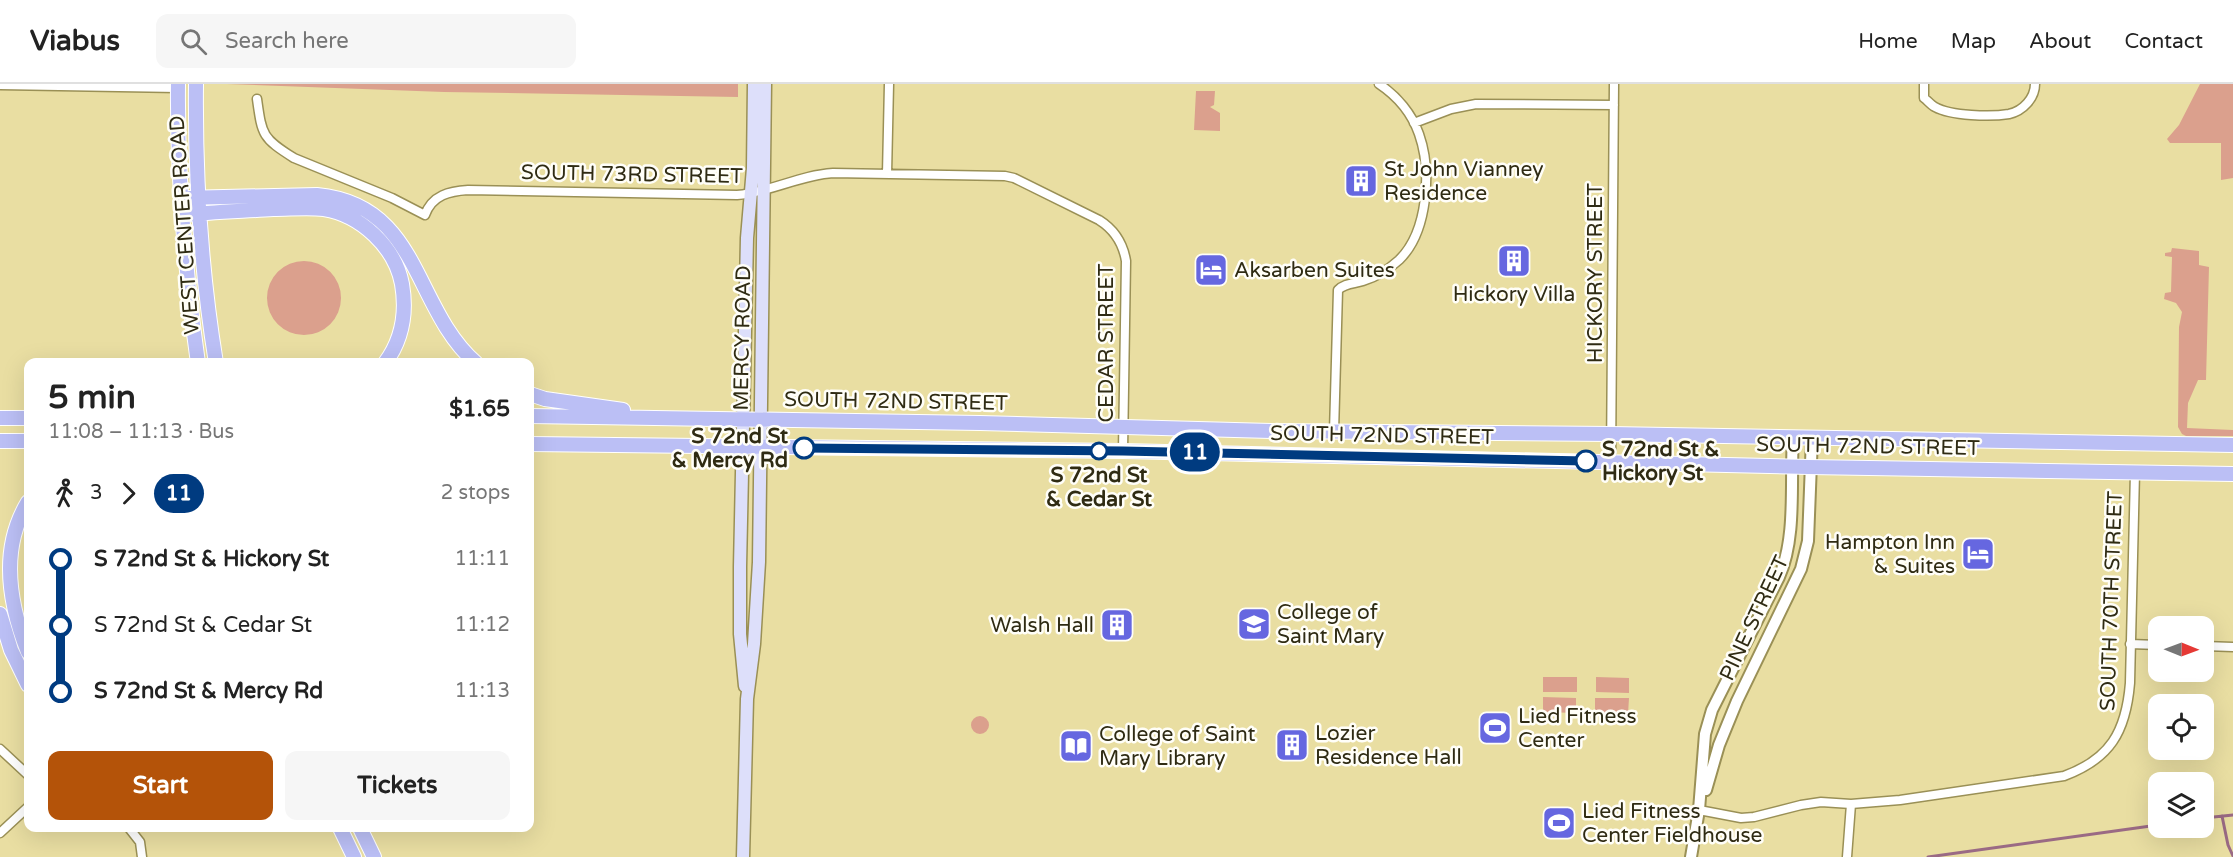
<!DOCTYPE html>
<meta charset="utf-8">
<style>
body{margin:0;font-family:"Varela Round",sans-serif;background:#f6f6f6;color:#222;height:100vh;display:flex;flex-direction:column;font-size:22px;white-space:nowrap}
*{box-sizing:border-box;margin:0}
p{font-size:20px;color:#767676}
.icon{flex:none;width:33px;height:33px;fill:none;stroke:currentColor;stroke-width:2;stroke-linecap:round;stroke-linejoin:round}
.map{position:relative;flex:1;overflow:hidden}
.sheet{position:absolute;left:24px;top:274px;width:510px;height:474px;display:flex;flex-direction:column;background:#fff;border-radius:12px;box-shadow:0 6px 24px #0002}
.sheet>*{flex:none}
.badge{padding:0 12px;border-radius:20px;font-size:21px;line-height:39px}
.needle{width:39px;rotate:91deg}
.fabs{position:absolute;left:2148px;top:532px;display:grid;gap:12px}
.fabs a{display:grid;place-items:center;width:66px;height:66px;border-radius:12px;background:#fff;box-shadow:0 6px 24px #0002;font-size:30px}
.map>.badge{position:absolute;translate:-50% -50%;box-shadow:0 0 0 3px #fff}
.legs{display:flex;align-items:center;gap:9px;height:66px;padding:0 24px;font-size:20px}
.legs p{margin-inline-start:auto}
.head{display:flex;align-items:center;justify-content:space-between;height:102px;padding:0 24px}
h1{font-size:33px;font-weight:700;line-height:45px}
.cta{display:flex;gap:12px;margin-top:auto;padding:12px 24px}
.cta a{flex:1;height:69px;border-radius:12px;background:#b45309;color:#fff;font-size:24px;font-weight:700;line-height:69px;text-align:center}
.cta a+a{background:#f6f6f6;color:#222}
ul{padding:0 24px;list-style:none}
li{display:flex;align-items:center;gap:21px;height:66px;font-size:22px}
li i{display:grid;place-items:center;width:9px;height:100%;margin:0 8px;background:currentColor}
li i::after{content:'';width:15px;height:15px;margin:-8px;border:4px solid;border-radius:50%;background:#fff}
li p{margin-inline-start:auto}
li:first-child i{background:linear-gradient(#0000 50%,currentColor 0)}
li:last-child i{background:linear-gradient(currentColor 50%,#0000 0)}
header{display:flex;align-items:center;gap:36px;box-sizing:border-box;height:84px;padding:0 30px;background:#fff;border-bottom:2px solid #e0e0e0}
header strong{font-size:28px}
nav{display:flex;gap:33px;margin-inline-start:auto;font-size:21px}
.search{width:420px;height:54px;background:#f6f6f6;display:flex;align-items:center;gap:15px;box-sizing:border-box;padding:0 21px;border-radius:12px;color:#767676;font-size:22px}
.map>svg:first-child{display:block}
.green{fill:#dba08d}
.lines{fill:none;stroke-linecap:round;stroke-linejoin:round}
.stream{stroke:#9a6a84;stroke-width:3}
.minor-casing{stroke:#9a9056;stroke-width:11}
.tertiary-casing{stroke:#9a9056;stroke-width:14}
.secondary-casing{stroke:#9a9056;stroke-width:15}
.primary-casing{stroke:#fff;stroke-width:16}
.minor{stroke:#fff;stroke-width:8}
.tertiary{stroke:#fff;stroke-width:10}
.secondary{stroke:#dddffa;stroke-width:12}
.primary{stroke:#bbbff5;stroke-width:14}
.line-1-casing{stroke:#fff;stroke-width:14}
.line-1{stroke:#003b80;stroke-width:9}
.stop-1-dot{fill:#fff;stroke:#003b80;stroke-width:3}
.labels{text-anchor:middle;stroke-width:5;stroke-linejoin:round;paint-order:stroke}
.poi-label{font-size:21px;fill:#2f2b13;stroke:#fffef8;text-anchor:start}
.street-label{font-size:21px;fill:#2f2b13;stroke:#fffef8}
.stop-label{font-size:21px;font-weight:bold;fill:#2f2b13;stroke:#fffef8;text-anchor:end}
</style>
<header>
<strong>Viabus</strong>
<div class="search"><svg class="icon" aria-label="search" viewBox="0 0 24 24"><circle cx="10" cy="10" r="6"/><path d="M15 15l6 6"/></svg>Search here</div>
<nav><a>Home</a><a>Map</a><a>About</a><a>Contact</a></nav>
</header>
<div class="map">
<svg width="2233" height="773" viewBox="0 0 2233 773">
<rect width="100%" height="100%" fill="#e9dea2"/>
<path class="green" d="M227 0H738V13L444 8Z
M2200 0H2233V94L2221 96V59H2170L2167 55 2179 41Z
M1196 7H1215L1214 21 1210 23 1220 29V47L1194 46Z
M2172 164 2199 167V181L2209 183 2206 296H2198L2188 319 2187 344 2233 346V352H2186L2182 350 2178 343 2179 243 2182 228 2176 219 2164 215 2165 209 2171 208 2172 173 2165 172V169L2171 168Z
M267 214a37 37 0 1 1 74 0a37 37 0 1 1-74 0Z
M1543 593H1577V608H1543Z
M1596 593 1629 594V609L1596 608Z
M1543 613 1576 614V629L1543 628Z
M1595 614H1629L1628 630 1595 629Z
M971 641a9 9 0 1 1 18 0a9 9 0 1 1-18 0Z"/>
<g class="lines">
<path class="stream" d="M2222 732 2228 761 2233 772
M2204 734 2233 731
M1928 773 2158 741"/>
<defs>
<path id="minor" d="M1924 0V14C1927 16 1931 21 1935 23 1951 32 1991 33 2009 30 2023 27 2035 14 2035 0
M0 1 178 4
M257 15C262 51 262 54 294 74L392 114 425 131C432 111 450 107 468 106L737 111C771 108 800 91 833 89L1005 92 1014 94 1099 136C1115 146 1123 159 1126 177L1123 367
M1414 39 1451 25 1476 20 1614 21
M887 90 889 0
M1334 348 1338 206C1345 199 1353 200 1363 197 1376 193 1388 186 1399 176 1428 148 1432 87 1419 50 1412 30 1397 12 1379 0
M1611 378 1614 0
M2130 560 2158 561
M2204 562 2233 563
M0 665 28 691
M1851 720 1900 716 2064 692C2110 675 2126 648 2130 599L2135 388
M1699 726 1741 734 1754 733 1801 721 1821 718 1851 720 1847 773
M129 744 140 758 142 773
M0 749 28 723"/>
<path id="tertiary" d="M1706 706 1719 661 1737 617 1801 485 1808 457 1812 353
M1691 773 1699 726 1705 650 1712 626 1779 493C1797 453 1790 397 1793 353"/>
<path id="secondary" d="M745 602 740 550V483L747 154 753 84 754 0
M743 773 747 615 754 560 759 478 765 0"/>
<path id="primary" d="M178 0C177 94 185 186 198 279
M196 0C195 93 201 187 216 279
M181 114 317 111C421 121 412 223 476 279
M182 131C212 128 243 127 273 125 290 125 307 123 324 125 361 131 395 163 402 200 407 229 402 256 385 279
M530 310 545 315 623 326
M530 332 980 339 1271 347 1611 350 2233 361
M0 334H28
M0 357H28
M530 360 1123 367 1809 383 2233 390
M28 418C0 464 9 520 28 568
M0 530 11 566 28 601
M340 744 354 773
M360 744 374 773"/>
</defs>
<use href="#minor" class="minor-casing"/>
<use href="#tertiary" class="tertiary-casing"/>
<use href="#secondary" class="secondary-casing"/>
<use href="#primary" class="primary-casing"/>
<use href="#minor" class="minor"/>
<use href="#tertiary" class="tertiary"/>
<use href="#secondary" class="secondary"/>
<use href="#primary" class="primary"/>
</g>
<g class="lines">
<defs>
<path id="line-1" d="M804 364 1123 367 1586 377"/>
</defs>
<use href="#line-1" class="line-1-casing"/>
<use href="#line-1" class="line-1"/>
</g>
<defs>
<symbol id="building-square" viewBox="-11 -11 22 22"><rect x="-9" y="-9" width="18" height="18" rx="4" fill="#6667e0" stroke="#fffef8"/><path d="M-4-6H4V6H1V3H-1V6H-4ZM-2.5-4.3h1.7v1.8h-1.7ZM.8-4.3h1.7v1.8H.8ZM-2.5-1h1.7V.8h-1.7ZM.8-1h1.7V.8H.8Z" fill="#fff"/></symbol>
<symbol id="hotel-square" viewBox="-11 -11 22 22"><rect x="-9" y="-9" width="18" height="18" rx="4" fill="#6667e0" stroke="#fffef8"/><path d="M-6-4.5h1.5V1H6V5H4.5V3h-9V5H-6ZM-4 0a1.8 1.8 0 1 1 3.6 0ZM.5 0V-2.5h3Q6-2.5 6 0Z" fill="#fff"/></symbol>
<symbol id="university-square" viewBox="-11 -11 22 22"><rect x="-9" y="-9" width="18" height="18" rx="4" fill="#6667e0" stroke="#fffef8"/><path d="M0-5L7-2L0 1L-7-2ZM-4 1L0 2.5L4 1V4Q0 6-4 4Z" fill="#fff"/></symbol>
<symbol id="stadium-square" viewBox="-11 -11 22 22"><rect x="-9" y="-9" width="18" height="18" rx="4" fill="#6667e0" stroke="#fffef8"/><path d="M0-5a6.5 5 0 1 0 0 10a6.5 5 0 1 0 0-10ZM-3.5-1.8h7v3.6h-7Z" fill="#fff"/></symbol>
<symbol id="library-square" viewBox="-11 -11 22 22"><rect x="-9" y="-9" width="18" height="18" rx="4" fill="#6667e0" stroke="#fffef8"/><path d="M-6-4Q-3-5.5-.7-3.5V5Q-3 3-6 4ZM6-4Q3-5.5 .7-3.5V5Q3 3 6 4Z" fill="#fff"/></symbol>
</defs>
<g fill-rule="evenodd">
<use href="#building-square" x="1342" y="78" width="38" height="38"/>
<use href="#building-square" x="1495" y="158" width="38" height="38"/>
<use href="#hotel-square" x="1192" y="167" width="38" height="38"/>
<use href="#hotel-square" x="1959" y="451" width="38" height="38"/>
<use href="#university-square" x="1235" y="521" width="38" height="38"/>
<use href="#building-square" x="1098" y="522" width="38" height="38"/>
<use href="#stadium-square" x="1476" y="625" width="38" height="38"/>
<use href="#building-square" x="1273" y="642" width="38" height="38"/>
<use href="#library-square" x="1057" y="643" width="38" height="38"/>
<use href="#stadium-square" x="1540" y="720" width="38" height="38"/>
</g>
<g class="stop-1-dot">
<circle cx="804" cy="364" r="10"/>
<circle cx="1099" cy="367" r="8"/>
<circle cx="1586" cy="377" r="10"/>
</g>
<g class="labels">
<g class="poi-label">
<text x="1384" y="92">St John Vianney<tspan x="1384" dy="24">Residence</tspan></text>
<text x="1234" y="193">Aksarben Suites</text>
<text x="1514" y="217" text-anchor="middle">Hickory Villa</text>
<text x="1955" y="465" text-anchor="end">Hampton Inn<tspan x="1955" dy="24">&amp; Suites</tspan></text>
<text x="1277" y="535">College of<tspan x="1277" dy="24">Saint Mary</tspan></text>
<text x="1094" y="548" text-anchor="end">Walsh Hall</text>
<text x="1518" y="639">Lied Fitness<tspan x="1518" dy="24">Center</tspan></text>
<text x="1315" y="656">Lozier<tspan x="1315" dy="24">Residence Hall</tspan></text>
<text x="1099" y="657">College of Saint<tspan x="1099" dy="24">Mary Library</tspan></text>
<text x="1582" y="734">Lied Fitness<tspan x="1582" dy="24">Center Fieldhouse</tspan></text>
</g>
<g class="street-label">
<text transform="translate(632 90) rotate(1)" y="7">SOUTH 73RD STREET</text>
<text transform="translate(184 141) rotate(-94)" y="7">WEST CENTER ROAD</text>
<text transform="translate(1595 189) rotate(-90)" y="7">HICKORY STREET</text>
<text transform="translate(742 254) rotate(-89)" y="7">MERCY ROAD</text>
<text transform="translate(1106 259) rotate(-90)" y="7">CEDAR STREET</text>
<text transform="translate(896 317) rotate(1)" y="7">SOUTH 72ND STREET</text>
<text transform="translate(1382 351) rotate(1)" y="7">SOUTH 72ND STREET</text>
<text transform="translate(1868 362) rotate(1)" y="7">SOUTH 72ND STREET</text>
<text transform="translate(2111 517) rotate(-88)" y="7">SOUTH 70TH STREET</text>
<text transform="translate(1754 534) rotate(-65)" y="7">PINE STREET</text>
</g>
<g class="stop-label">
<text x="788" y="359">S 72nd St<tspan x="788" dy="24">&amp; Mercy Rd</tspan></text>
<text x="1602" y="372" text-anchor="start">S 72nd St &amp;<tspan x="1602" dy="24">Hickory St</tspan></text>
<text x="1099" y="398" text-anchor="middle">S 72nd St<tspan x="1099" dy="24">&amp; Cedar St</tspan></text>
</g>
</g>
</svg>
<div class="fabs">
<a><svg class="needle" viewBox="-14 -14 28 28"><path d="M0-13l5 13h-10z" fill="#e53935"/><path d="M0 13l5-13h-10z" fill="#767676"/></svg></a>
<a><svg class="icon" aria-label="locate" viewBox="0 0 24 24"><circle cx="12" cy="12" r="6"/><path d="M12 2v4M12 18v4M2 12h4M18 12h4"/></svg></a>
<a><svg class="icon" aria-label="layers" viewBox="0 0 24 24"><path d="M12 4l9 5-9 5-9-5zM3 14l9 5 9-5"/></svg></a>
</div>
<b class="badge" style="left:1195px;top:368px;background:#003b80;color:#fff">11</b>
<section class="sheet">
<div class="head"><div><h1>5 min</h1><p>11:08 – 11:13 · Bus</p></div><b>$1.65</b></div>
<div class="legs"><svg class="icon" aria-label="walk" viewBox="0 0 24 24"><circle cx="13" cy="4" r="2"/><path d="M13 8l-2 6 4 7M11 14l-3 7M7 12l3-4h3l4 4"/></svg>3<svg class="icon" aria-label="forward" viewBox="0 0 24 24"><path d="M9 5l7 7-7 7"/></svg><b class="badge" style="background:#003b80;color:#fff">11</b><p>2 stops</p></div>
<ul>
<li><i style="color:#003b80"></i><b>S 72nd St &amp; Hickory St</b><p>11:11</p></li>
<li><i style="color:#003b80"></i><span>S 72nd St &amp; Cedar St</span><p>11:12</p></li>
<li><i style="color:#003b80"></i><b>S 72nd St &amp; Mercy Rd</b><p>11:13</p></li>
</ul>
<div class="cta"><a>Start</a><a>Tickets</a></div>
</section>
</div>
